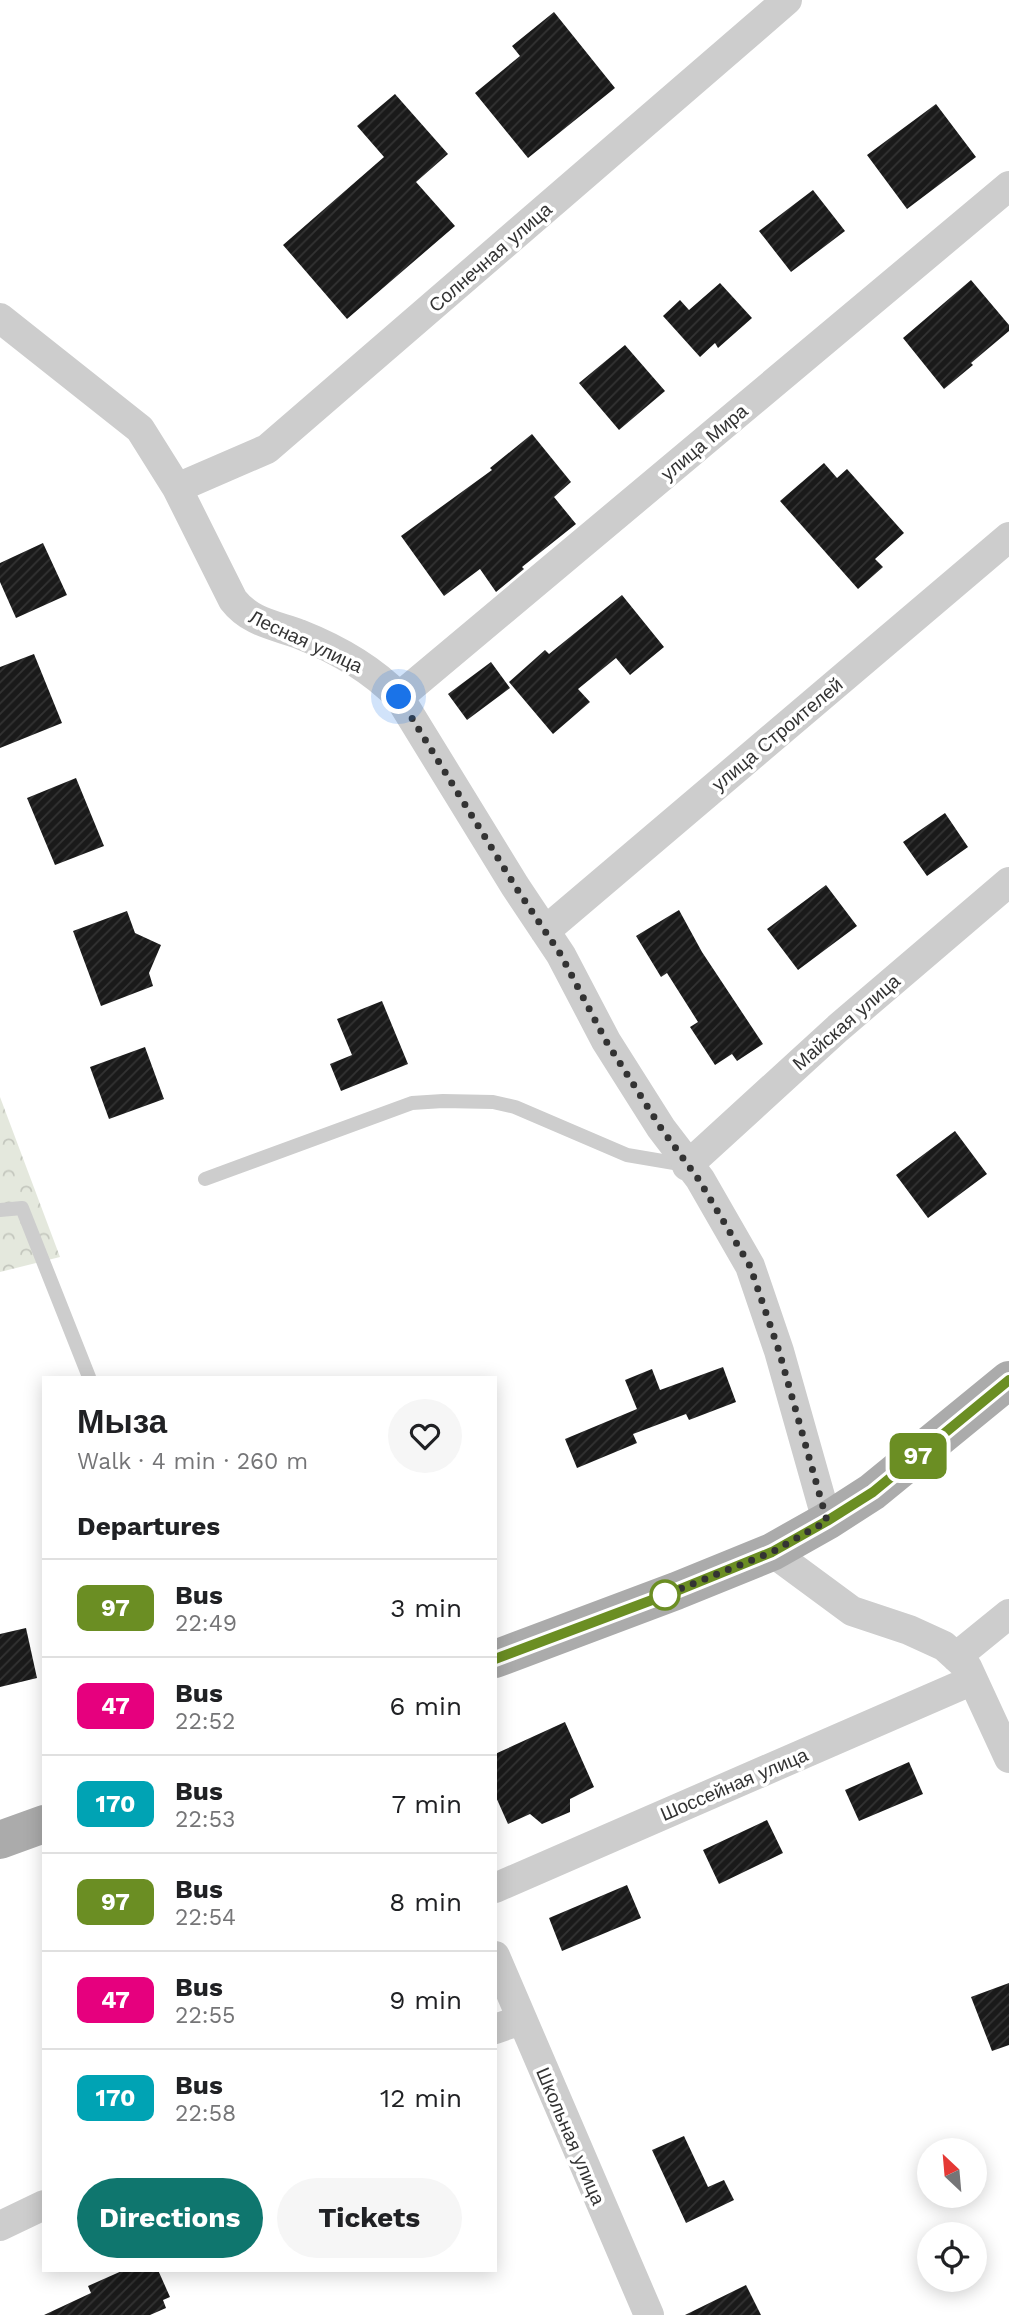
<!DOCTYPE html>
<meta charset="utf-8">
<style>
body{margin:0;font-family:"Work Sans",sans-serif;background:#f6f6f6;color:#202124;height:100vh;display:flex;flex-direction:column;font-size:26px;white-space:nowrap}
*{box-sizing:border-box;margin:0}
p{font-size:23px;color:#757577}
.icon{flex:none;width:38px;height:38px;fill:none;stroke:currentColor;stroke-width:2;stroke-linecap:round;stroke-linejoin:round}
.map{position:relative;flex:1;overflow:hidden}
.drawer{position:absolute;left:42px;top:1376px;width:455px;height:896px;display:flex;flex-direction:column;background:#fff;border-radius:0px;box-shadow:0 4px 18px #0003}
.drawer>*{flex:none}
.badge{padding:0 14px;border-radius:10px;font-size:24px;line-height:46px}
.needle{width:46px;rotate:334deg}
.fabs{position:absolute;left:917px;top:2138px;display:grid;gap:14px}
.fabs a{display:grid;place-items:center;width:70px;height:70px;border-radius:50%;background:#fff;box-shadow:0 4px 18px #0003;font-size:35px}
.you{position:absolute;width:35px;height:35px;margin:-18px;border:5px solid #fff;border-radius:50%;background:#1a73e8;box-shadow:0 0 0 10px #1a73e833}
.map>.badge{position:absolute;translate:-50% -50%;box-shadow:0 0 0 4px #fff}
h2{padding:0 35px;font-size:26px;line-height:63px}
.round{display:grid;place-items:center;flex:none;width:74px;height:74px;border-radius:37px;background:#f6f6f6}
.headline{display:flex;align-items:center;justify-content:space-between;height:119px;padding:0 35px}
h1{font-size:33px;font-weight:700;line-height:52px}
.primary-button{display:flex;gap:14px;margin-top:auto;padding:14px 35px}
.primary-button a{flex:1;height:80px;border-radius:42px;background:#0f766e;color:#fff;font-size:28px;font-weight:700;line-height:80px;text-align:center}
.primary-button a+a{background:#f6f6f6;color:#202124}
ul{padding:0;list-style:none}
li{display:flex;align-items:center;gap:21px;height:98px;padding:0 35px;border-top:2px solid #e0e0e0}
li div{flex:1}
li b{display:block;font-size:26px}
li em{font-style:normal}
li .badge{min-width:77px;font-weight:700;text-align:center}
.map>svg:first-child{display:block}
.forest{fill:url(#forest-crowns)}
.building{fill:url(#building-hatch)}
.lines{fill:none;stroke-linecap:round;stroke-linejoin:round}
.service{stroke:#cdcdcd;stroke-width:14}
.minor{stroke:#cdcdcd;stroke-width:30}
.primary{stroke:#ababab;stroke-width:38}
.line-casing{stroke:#fff;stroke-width:16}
.line{stroke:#6b8e23;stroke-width:10}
.walk{stroke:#333;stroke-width:7;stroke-dasharray:0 12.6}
.stop-dot{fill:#fff;stroke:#6b8e23;stroke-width:3.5}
.labels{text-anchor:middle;stroke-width:7;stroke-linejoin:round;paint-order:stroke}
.street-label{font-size:19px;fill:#333;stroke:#fff}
</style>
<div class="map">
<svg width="1009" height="2315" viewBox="0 0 1009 2315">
<defs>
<pattern id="forest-crowns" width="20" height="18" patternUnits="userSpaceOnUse" patternTransform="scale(1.75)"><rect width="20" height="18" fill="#e4e8dd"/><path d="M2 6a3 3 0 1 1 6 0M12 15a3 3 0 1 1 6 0" fill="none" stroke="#c4c7be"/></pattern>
<pattern id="building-hatch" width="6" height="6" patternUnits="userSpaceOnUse" patternTransform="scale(1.75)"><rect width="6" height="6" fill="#1a1a1a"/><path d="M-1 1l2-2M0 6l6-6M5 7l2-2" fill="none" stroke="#333"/></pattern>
</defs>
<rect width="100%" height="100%" fill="#fff"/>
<path class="forest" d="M0 1097 60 1257 0 1272Z"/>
<path class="building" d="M554 12 615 88 528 158 475 93 520 56 512 46Z
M395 94 448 154 416 182 455 226 347 319 283 245 384 157 357 126Z
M936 104 976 157 907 209 867 155Z
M813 190 845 231 791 272 759 231Z
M971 280 1009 325V331L971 363 973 365 944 389 903 338Z
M720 283 752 318 718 348 715 343 700 357 663 316 680 300 689 310Z
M625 345 665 391 619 430 579 383Z
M532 434 571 482 554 497 576 524 522 567 524 569 496 592 480 569 444 596 401 536 492 470 490 468Z
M824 463 837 478 847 469 904 533 875 559 883 567 858 589 780 501Z
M43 543 67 595 16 618 0 582V563Z
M622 595 664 647 630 675 616 658 578 689 590 702 553 734 509 682 545 650 549 654Z
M34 654 62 723 0 748V667Z
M491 662 510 688 467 720 448 694Z
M76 778 104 846 55 865 27 798Z
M945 813 968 847 927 876 903 842Z
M826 885 857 926 798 970 767 929Z
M679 910 702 952 763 1044 737 1061 732 1054 715 1065 690 1027 698 1022 667 973 661 977 636 936Z
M127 911 135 933 161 945 149 973 153 986 101 1006 73 931Z
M382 1001 408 1064 341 1091 330 1064 352 1055 337 1019Z
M145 1047 164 1099 109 1119 90 1067Z
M955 1131 987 1174 928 1218 896 1175Z
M723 1367 736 1402 689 1420 686 1414 633 1434 637 1443 577 1468 565 1439 637 1409 625 1380 652 1369 660 1390Z
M26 1628 37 1678 0 1687V1634Z
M565 1722 594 1787 570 1799V1812L542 1824 530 1814 508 1824 495 1795V1754Z
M909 1762 923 1794 859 1821 845 1790Z
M767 1820 783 1853 719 1884 703 1850Z
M627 1885 641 1918 562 1951 549 1918Z
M1009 1983V2045L992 2051 971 1997Z
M684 2136 708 2187 724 2180 734 2200 686 2223 652 2150Z
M124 2270H158L170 2297 163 2300 166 2308 150 2315H44L91 2293 88 2286Z
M746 2285 761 2315H685Z"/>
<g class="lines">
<path class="service" d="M205 1179 412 1103 443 1101 493 1102 515 1107 627 1155 686 1165
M0 1210 22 1208 89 1377"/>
<path class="minor" d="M0 318 140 429 177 488 233 600C250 622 274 625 299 634 337 649 371 668 399 697L515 886 561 955 606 1041 661 1128 700 1179 750 1266 779 1351 827 1521
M177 488 267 449 787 0
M399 697 1009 186
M545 931 1009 537
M687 1166 838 1028 1009 882
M772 1552 852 1611 909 1630 944 1646 967 1667 1009 1758
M956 1657 1009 1614
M495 1888 973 1680
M495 1956 649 2315
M495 2029 521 2020
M0 2226 44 2205"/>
<path class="primary" d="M495 1659 676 1591 772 1552 827 1521 872 1492 1009 1380
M0 1840 44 1824"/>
</g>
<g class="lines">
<defs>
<path id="line" d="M495 1659 676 1591 772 1552 827 1521 873 1492 1009 1380"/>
</defs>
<use href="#line" class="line-casing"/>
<use href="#line" class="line"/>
<path class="walk" d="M399 697 515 886 561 955 606 1041 661 1128 699 1180 750 1266 779 1351 827 1521 772 1552 665 1595"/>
</g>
<circle class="stop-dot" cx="665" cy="1595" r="14"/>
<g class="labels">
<g class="street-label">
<text transform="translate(490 257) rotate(-41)" y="7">Солнечная улица</text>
<text transform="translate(704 442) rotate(-40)" y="7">улица Мира</text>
<text transform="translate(306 641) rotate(25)" y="7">Лесная улица</text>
<text transform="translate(777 734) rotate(-40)" y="7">улица Строителей</text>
<text transform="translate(846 1022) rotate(-41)" y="7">Майская улица</text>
<text transform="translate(734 1784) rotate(-23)" y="7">Шоссейная улица</text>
<text transform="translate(571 2136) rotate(67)" y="7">Школьная улица</text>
</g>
</g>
</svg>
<div class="fabs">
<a><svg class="needle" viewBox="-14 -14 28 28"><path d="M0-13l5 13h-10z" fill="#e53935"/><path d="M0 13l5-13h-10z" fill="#757577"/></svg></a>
<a><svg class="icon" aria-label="locate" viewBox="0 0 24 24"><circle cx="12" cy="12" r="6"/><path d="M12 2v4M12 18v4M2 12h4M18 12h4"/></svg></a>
</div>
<div class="you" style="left:399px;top:697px"></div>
<b class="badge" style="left:918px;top:1456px;background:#6b8e23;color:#fff">97</b>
<section class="drawer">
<div class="headline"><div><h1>Мыза</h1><p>Walk · 4 min · 260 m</p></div><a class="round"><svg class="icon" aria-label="heart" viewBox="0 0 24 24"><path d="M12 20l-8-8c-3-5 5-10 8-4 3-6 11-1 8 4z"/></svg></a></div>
<h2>Departures</h2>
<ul>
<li><span class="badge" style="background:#6b8e23;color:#fff">97</span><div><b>Bus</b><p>22:49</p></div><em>3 min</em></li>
<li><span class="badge" style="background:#e6007e;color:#fff">47</span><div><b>Bus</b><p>22:52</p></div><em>6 min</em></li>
<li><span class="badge" style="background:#00a3b4;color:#fff">170</span><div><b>Bus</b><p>22:53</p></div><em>7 min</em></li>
<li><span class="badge" style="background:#6b8e23;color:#fff">97</span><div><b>Bus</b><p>22:54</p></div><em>8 min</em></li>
<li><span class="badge" style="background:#e6007e;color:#fff">47</span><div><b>Bus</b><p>22:55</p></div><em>9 min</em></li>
<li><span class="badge" style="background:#00a3b4;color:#fff">170</span><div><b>Bus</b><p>22:58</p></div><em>12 min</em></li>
</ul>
<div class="primary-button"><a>Directions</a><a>Tickets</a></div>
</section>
</div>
